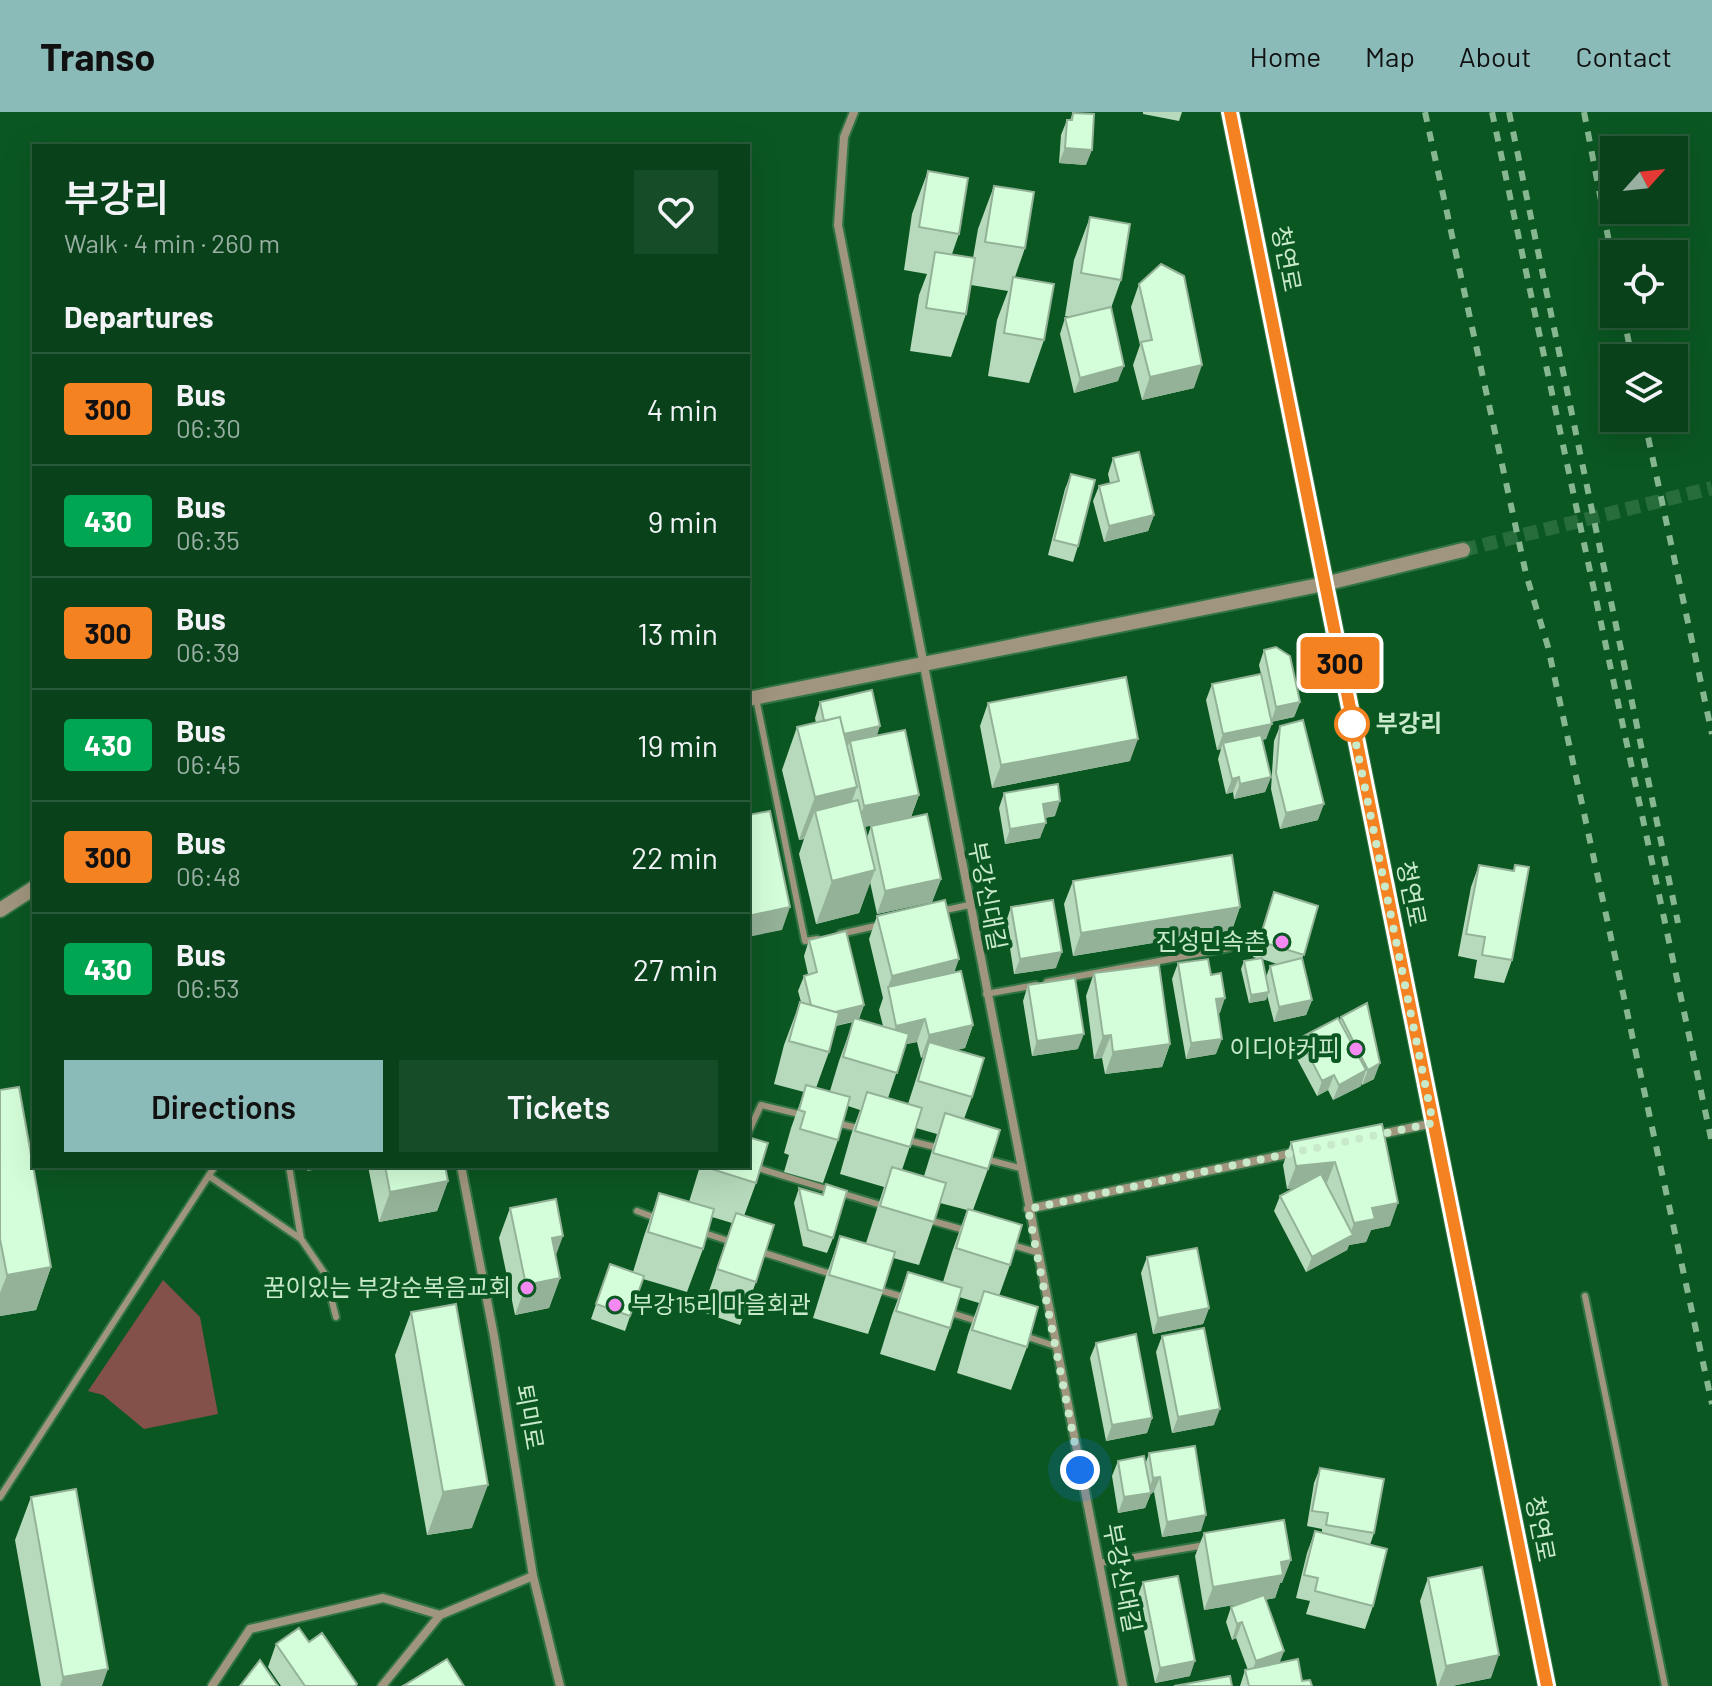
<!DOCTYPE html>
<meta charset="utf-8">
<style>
body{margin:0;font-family:Barlow,"Noto Sans KR",sans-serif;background:#164c27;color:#f1f3f6;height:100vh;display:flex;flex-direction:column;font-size:30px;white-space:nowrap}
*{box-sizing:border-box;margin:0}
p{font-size:26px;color:#98afa2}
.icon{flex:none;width:44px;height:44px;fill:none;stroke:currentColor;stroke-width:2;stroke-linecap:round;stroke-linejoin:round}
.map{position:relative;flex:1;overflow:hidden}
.sheet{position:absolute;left:32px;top:32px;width:718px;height:1024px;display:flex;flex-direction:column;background:#08411a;border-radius:0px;box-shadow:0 8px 32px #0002,0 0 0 2px #295a39}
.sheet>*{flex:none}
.badge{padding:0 16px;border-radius:6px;font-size:28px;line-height:52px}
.needle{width:52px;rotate:63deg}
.buttons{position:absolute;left:1600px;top:24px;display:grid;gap:16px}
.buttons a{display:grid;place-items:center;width:88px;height:88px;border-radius:0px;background:#08411a;box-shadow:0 8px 32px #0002,0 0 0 2px #295a39;font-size:40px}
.you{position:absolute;width:40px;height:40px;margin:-20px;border:6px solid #fff;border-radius:50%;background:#1a73e8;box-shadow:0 0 0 12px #1a73e833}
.map>.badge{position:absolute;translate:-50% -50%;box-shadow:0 0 0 4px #fff}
h2{padding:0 32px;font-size:30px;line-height:72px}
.round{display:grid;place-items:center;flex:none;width:84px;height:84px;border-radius:0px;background:#164c27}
.head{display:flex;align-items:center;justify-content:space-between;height:136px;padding:0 32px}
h1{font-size:38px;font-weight:600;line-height:60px}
.cta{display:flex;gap:16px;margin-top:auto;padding:16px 32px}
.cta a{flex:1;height:92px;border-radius:0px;background:#8bbbb9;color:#111;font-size:32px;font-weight:600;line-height:92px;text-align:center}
.cta a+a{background:#164c27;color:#f1f3f6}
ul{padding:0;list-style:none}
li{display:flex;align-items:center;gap:24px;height:112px;padding:0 32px;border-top:2px solid #295a39}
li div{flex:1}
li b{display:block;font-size:30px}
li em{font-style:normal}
li .badge{min-width:88px;font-weight:700;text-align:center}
header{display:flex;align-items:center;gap:48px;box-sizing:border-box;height:112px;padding:0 40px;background:#8bbbb9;color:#111}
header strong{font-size:38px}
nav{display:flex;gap:44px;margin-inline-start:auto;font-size:28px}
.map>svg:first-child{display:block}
.green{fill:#84514a}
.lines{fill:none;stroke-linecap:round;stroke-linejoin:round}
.tertiary-tunnel{stroke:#276d3b;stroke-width:14;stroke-dasharray:14 7;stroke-linecap:butt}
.service-casing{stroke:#317444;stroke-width:10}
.minor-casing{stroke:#317444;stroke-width:12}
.tertiary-casing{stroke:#317444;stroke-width:18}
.secondary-casing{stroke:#317444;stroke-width:20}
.service{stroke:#a0967d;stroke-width:6}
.minor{stroke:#a0967d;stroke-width:8}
.tertiary{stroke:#a0967d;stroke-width:14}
.secondary{stroke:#d1c19a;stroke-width:16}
.rail{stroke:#87b791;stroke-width:6;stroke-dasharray:10 10;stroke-linecap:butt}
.wall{fill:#b6dabb;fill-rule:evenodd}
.shaded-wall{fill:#94b298}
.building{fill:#d4fed9;stroke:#94b298;stroke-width:2}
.line-casing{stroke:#fff;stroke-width:18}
.line{stroke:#f58220;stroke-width:12}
.walk{stroke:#c8eacb;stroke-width:8;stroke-dasharray:0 14.4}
.stop-dot{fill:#fff;stroke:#f58220;stroke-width:4}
.poi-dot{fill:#f489f1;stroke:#0b5722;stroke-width:3}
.labels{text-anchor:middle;stroke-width:8;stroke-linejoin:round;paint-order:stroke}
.street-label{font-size:24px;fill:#c8eacb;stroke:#0b5722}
.stop-label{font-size:24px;font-weight:bold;fill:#c8eacb;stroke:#0b5722;text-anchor:start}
.poi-label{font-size:24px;fill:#c8eacb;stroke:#0b5722;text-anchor:end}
</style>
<header>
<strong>Transo</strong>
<nav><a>Home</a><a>Map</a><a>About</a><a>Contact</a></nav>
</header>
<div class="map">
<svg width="1712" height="1574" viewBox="0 0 1712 1574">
<rect width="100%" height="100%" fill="#0b5722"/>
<path class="green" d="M163 1168 200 1205 218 1302 144 1317 103 1283 88 1279Z"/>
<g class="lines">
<path class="tertiary-tunnel" d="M1463 438 1712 376"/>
<defs>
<path id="service" d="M756 586 805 829 817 827
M941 799 969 793
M840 822 880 813
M1047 870 1229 836
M986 882 1036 873
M837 1011 861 1017
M748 1021 761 993 803 1003
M907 1028 939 1036
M985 1047 1020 1056
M748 1053 830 1078
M289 1054 301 1127
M209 1064 301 1127 325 1162 336 1205
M841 1081 884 1094
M637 1099 656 1106
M929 1108 968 1119
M701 1120 732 1130
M1009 1132 1036 1140
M758 1139 831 1162
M876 1177 903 1185
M1585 1184 1665 1574
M948 1200 980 1210
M1025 1224 1055 1234
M0 1385 215 1054
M1099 1451 1205 1433"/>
<path id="minor" d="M854 0 844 25 838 113 1123 1574
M1377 1023 1433 1011
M1028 1097 1297 1040
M533 1464 560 1574
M212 1574 250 1517 383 1486 440 1503 533 1464 494 1224 461 1054
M382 1574 440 1503"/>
<path id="tertiary" d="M748 587 1324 472 1463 438
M0 798 34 776"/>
<path id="secondary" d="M1230 0 1547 1574"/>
</defs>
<use href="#service" class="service-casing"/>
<use href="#minor" class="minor-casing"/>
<use href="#tertiary" class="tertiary-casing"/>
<use href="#secondary" class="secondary-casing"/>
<use href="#service" class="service"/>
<use href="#minor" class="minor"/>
<use href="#tertiary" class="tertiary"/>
<use href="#secondary" class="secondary"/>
<path class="rail" d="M1425 0 1526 462 1548 535 1712 1292
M1492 0 1712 1031
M1509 0 1678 811
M1584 0 1614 156
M1623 202 1632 246
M1644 306 1712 622"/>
</g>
<path class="wall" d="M1143 0H1182L1179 9 1143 2Z
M1073 1 1086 53 1059 51 1061 23 1067 8H1070Z
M928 59 959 122 952 142 973 146 978 117 994 74 1025 136 1015 165 1044 228 1029 271 988 264 997 208 1008 179 971 173 966 202 951 245 910 239 919 183 927 162 904 158 912 102Z
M1090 105 1121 168 1111 196 1118 269 1074 281 1060 222 1065 206 1070 205 1065 204 1074 148Z
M1139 172 1194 276 1142 288 1133 253 1140 233 1131 195Z
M1113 346 1154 403 1148 419 1104 430 1093 389 1099 374 1110 371 1108 362Z
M1071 362 1078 434 1073 450 1048 443 1065 377Z
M1264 538 1300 590 1294 605 1271 610 1266 627 1262 628 1271 665 1265 680 1234 687 1233 680 1226 682 1218 647 1221 637 1217 638 1206 588 1212 572 1261 562 1259 553Z
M820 590 877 624 919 683 911 705 864 715 867 726 871 714 941 767 932 790 877 802 870 770 859 801 816 812 799 742 804 727 799 728 782 658 797 615 816 611 815 606Z
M988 591 1130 649 992 676 980 614Z
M1280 614 1318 708 1280 717 1271 677 1274 629Z
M1004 681 1055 704 1045 706 1040 726 1005 732 999 696Z
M1479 753 1513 759 1515 753 1512 848 1504 871 1474 866 1477 848 1458 844 1471 775Z
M1073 769 1240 795 1232 818 1073 844 1064 792Z
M1274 780 1318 794 1302 847 1312 888 1306 903 1274 910 1267 883 1266 888 1249 891 1241 857 1244 849 1260 847 1253 845ZM1262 847 1277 852 1270 854 1266 865Z
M1011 795 1056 856 1014 862 1006 810Z
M877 804 955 860 973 913 965 936 957 938 972 985 964 1007 988 1057 973 1098 1010 1153 999 1184 1027 1235 1011 1278 957 1261 968 1222 979 1191 959 1185 950 1216 935 1259 880 1242 892 1203 908 1160 943 1170 952 1140 967 1098 940 1091 919 1153 893 1146 883 1179 868 1222 813 1206 825 1167 840 1124 866 1131 884 1075 840 1062 851 1023 860 998 848 994 838 1028 823 1071 784 1060 789 1043 784 1041 791 1016 804 980 774 972 784 933 800 890H801L798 879 804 864 808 862 804 844 809 828 864 893 859 907 883 914 879 898 883 886 869 827ZM853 910 839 949 830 979 816 976 829 940 836 914ZM917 930 921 946 923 945 908 992 888 986 906 932ZM916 1016 937 1022 924 1064 902 1058Z
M1178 851 1211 863 1220 901 1218 902 1216 942 1186 947 1172 867Z
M1094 861 1170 932 1162 955 1105 962 1102 946 1094 947 1086 884Z
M1028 873 1078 937 1032 944 1023 889Z
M1341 905 1374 967 1362 973 1361 971V974L1333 988 1328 978 1317 984 1294 941 1300 926 1340 908Z
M0 978 51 1155 36 1198 0 1204Z
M1382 1012 1390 1114 1371 1118 1366 1130 1349 1133 1347 1138 1306 1160 1274 1099 1280 1084 1295 1076 1287 1077 1283 1053 1291 1030Z
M368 1054H445L448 1069 437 1099 379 1110Z
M700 1054H748L756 1071 744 1104 756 1170 740 1213 702 1200 732 1111 712 1105 703 1137 687 1180 643 1167 625 1219 591 1207 610 1152 633 1160 644 1124 659 1081 689 1090Z
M799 1076 833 1126 827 1141 803 1134 794 1091Z
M510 1096 556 1144 560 1166 549 1196 515 1203 499 1126Z
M1147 1145 1209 1196 1203 1212 1153 1222 1141 1161Z
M411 1200 472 1416 427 1423 395 1243Z
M1162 1224 1214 1313 1172 1321 1156 1240Z
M1096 1231 1152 1306 1147 1321 1106 1329 1090 1246Z
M1149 1341 1201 1419 1162 1425 1154 1380 1151 1381 1145 1396 1118 1401 1112 1364 1118 1349 1146 1350Z
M1320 1356 1374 1421 1370 1433 1373 1494 1365 1517 1306 1502 1310 1489 1296 1486 1307 1441 1315 1419 1322 1420V1417L1307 1414 1314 1371Z
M31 1385 102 1574H41L15 1428Z
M1204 1421 1282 1471H1280L1275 1486 1265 1488 1284 1539 1279 1551 1302 1569 1312 1574H1240L1245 1558H1248L1236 1526 1232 1528 1226 1510 1231 1495 1240 1492 1204 1498 1195 1444Z
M1428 1466 1491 1566 1452 1574H1437L1420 1489Z
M1143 1470 1190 1564 1155 1571 1137 1486Z
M309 1530 357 1572V1574H281L268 1555 276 1532Z"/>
<path class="shaded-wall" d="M1065 36 1092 38 1086 53 1059 51Z
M1202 253 1194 276 1142 288 1150 265Z
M1124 254 1118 269 1074 281 1080 266Z
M1154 403 1148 419 1104 430 1109 414Z
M1300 590 1294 605 1271 610 1276 595Z
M1272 612 1266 627 1225 636 1223 631 1221 637 1217 638 1223 622Z
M880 614 875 630 850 629 847 636 828 626Z
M1138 627 1130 649 992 676 1001 653Z
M1239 665 1233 680 1226 682 1232 667Z
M1271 665 1265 680 1234 687 1240 672Z
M857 675 841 718 815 699 804 727 799 728 815 685Z
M919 683 911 705 855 717 864 694Z
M1060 689 1055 704 1037 707 1043 692Z
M1324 692 1318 708 1280 717 1286 701Z
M1046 711 1040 726 1005 732 1010 717Z
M875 758 859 801 816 812 832 769Z
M941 767 932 790 877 802 885 779Z
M790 795 782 818 748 825V804Z
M1240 795 1232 818 1073 844 1081 821Z
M1062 840 1056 856 1014 862 1020 847Z
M959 847 951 870 888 875 892 864Z
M1269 880 1266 888 1249 891 1251 883Z
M1225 886 1220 901 1210 903 1216 887Z
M1312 888 1306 903 1274 910 1279 895Z
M864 893 858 908 809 921 814 905Z
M925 907 917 930 888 936 896 914Z
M973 913 965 936 925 945 929 930 923 945 921 946 929 923Z
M1084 922 1078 937 1032 944 1037 929Z
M1111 923 1102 946 1094 947 1103 924Z
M1222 927 1216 942 1186 947 1191 931Z
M1170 932 1162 955 1105 962 1113 940Z
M1380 951 1374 967 1362 973 1368 958Z
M1366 958 1361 974 1333 988 1339 973Z
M1334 963 1328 978 1317 984 1322 969Z
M1335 1050 1326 1073 1287 1077 1296 1054Z
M309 1054H337L307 1059Z
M448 1069 437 1099 379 1110 390 1080Z
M1398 1091 1390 1114 1371 1118 1366 1130 1349 1133 1347 1138 1306 1160 1312 1145 1349 1125 1354 1111 1372 1096Z
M563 1124 552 1154V1126Z
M51 1155 36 1198 0 1204V1181L7 1163Z
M560 1166 549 1196 515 1203 526 1173Z
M1209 1196 1203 1212 1153 1222 1158 1206Z
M1220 1297 1214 1313 1172 1321 1178 1305Z
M1152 1306 1147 1321 1106 1329 1112 1313Z
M1160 1365 1154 1380 1151 1381 1145 1396 1118 1401 1124 1385 1147 1381 1153 1366Z
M488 1373 472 1416 427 1423 443 1380Z
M1206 1403 1201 1419 1162 1425 1167 1410Z
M1291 1448 1282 1471H1280L1275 1486 1204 1498 1213 1475 1281 1450Z
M1242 1510 1236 1526 1232 1528 1237 1512Z
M1284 1539 1278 1555 1250 1564 1256 1549Z
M1499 1543 1491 1566 1452 1574H1438L1446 1554Z
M1195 1549 1190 1564 1155 1571 1160 1556Z
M108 1557 102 1574H60L63 1565Z"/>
<path class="building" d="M1073 1 1094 2 1092 38 1065 36 1067 8H1072Z
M928 59 968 66 959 122 919 115Z
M994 74 1034 80 1025 136 985 130Z
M1090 105 1130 112 1121 168 1081 161Z
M935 140 975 146 966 202 926 196Z
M1161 152 1184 164 1202 253 1150 265 1141 230 1152 228 1139 172Z
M1013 165 1054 172 1044 228 1004 221Z
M1111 195 1124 254 1080 266 1065 206Z
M1139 340 1154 403 1109 414 1099 374 1119 369 1113 346Z
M1071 362 1095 368 1078 434 1054 428Z
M1276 535 1290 544 1300 590 1276 595 1264 538Z
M1261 562 1272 612 1223 622 1212 572Z
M1126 565 1138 627 1001 653 988 591Z
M872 578 880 614 844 622 840 605 824 609 820 590Z
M840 605 857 675 815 685 797 615Z
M1303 608 1324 692 1286 701 1276 661 1280 614Z
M905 618 919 683 864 694 850 629Z
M1261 623 1271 665 1240 672 1239 665 1232 667 1223 631Z
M1058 672 1060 689 1043 692 1046 711 1010 717 1004 681Z
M858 688 875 758 832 769 815 699Z
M770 699 790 795 748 804V703Z
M927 702 941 767 885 779 871 714Z
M1232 743 1240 795 1081 821 1073 769Z
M1479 753 1514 759 1515 753 1529 755 1512 848 1482 843 1485 825 1466 822Z
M1274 780 1318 794 1304 843 1259 829Z
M945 788 959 847 892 864 877 804Z
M1053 788 1062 840 1020 847 1011 795Z
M846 819 864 893 835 900 811 893 804 864 817 860 809 828Z
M1262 846 1269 880 1251 883 1244 849Z
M1302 846 1312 888 1279 895 1270 854Z
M1208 847 1211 863 1221 861 1225 886 1216 887 1222 927 1191 931 1178 851Z
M1159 853 1170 932 1113 940 1111 923 1103 924 1094 861Z
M961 859 973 913 929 923 925 907 896 914 888 875Z
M1075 866 1084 922 1037 929 1028 873Z
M800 890 839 901 829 940 789 929Z
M1367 891 1380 951 1368 958 1341 905Z
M854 906 909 922 897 961 843 945Z
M1338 906 1366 958 1339 973 1334 963 1322 969 1300 926Z
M929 930 984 946 972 985 918 969Z
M806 973 850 985 838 1028 800 1017 805 1000 799 998Z
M19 975 51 1155 7 1163 0 1127V978Z
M867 980 922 996 910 1035 855 1019Z
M945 1001 1000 1018 988 1057 933 1041Z
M1382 1012 1398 1091 1372 1096 1375 1107 1354 1111 1335 1050 1296 1054 1291 1030Z
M748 1025 768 1031 756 1071 702 1054H748Z
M385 1054H445L448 1069 390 1080Z
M892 1055 946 1071 934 1110 880 1094Z
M1321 1062 1353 1123 1312 1145 1280 1084Z
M826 1072 847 1079 833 1126 808 1118 799 1076 823 1083Z
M659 1081 714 1097 703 1137 648 1120Z
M556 1087 563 1124 552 1126 560 1166 526 1173 510 1096Z
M968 1097 1022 1113 1010 1153 956 1136Z
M736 1101 774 1113 756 1170 717 1157Z
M840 1124 895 1140 883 1179 829 1163Z
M1197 1136 1209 1196 1158 1206 1147 1145Z
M610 1152 644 1164 630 1204 596 1192Z
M908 1160 962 1176 950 1216 896 1199Z
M984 1179 1038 1195 1027 1235 972 1218Z
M456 1192 488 1373 443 1380 411 1200Z
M1204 1216 1220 1297 1178 1305 1162 1224Z
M1136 1222 1152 1306 1112 1313 1096 1231Z
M1195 1334 1206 1403 1167 1410 1160 1365 1153 1366 1149 1341Z
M1144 1344 1151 1381 1124 1385 1118 1349Z
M1320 1356 1384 1367 1374 1421 1326 1413 1328 1401 1312 1399Z
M76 1377 108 1557 63 1565 31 1385Z
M1284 1408 1291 1448 1281 1450 1283 1463 1213 1475 1204 1421Z
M1315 1419 1387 1437 1373 1494 1315 1479 1318 1466 1304 1463Z
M1482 1455 1499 1543 1446 1554 1428 1466Z
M1178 1464 1195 1549 1160 1556 1143 1470Z
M1264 1483 1284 1539 1256 1549 1242 1510 1237 1512 1231 1495Z
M299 1516 309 1530 322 1521 357 1572 355 1574H305L276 1532Z
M447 1547 464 1574H403Z
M1298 1547 1302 1569 1310 1568 1312 1574H1249L1245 1558Z
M260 1548 278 1574H240Z
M1230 1564 1232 1574H1174Z"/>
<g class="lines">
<defs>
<path id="line" d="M1230 0 1547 1574"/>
</defs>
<use href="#line" class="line-casing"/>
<use href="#line" class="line"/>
<path class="walk" d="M1080 1358 1028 1097 1433 1011 1352 612"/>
</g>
<circle class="stop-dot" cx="1352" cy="612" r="16"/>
<g class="poi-dot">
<circle cx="1282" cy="830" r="8"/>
<circle cx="1356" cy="937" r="8"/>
<circle cx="527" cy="1176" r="8"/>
<circle cx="615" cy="1193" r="8"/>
</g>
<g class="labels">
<g class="street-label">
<text transform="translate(1286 147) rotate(79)" y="8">청연로</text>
<text transform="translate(1411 782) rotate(79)" y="8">청연로</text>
<text transform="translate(987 784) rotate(79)" y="8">부강신대길</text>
<text transform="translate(529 1305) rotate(80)" y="8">퇴미로</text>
<text transform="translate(1540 1417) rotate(79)" y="8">청연로</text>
<text transform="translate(1122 1466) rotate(79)" y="8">부강신대길</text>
</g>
<g class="stop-label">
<text x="1376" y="620">부강리</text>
</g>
<g class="poi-label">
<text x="1266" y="838">진성민속촌</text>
<text x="1340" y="945">이디야커피</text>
<text x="511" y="1184">꿈이있는 부강순복음교회</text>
<text x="631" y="1201" text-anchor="start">부강15리 마을회관</text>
</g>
</g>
</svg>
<div class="buttons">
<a><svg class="needle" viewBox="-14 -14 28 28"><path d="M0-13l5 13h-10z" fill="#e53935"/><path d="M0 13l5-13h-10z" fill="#98afa2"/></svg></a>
<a><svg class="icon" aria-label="locate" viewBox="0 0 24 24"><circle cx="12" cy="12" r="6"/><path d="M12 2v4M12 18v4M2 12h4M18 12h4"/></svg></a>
<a><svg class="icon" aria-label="layers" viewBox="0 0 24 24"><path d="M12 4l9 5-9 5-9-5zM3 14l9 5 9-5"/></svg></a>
</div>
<div class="you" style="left:1080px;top:1358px"></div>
<b class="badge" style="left:1340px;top:551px;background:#f58220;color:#111">300</b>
<section class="sheet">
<div class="head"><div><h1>부강리</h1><p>Walk · 4 min · 260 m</p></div><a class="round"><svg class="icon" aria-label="heart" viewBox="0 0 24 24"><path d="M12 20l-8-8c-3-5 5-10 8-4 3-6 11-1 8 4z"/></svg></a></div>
<h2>Departures</h2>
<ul>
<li><span class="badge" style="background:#f58220;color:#111">300</span><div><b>Bus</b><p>06:30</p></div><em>4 min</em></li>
<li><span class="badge" style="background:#00a651;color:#fff">430</span><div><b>Bus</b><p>06:35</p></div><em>9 min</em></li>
<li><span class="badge" style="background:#f58220;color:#111">300</span><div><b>Bus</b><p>06:39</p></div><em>13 min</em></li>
<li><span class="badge" style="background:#00a651;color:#fff">430</span><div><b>Bus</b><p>06:45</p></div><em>19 min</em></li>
<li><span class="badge" style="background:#f58220;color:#111">300</span><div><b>Bus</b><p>06:48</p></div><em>22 min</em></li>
<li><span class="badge" style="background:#00a651;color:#fff">430</span><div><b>Bus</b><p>06:53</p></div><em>27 min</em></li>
</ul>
<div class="cta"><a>Directions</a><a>Tickets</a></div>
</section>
</div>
